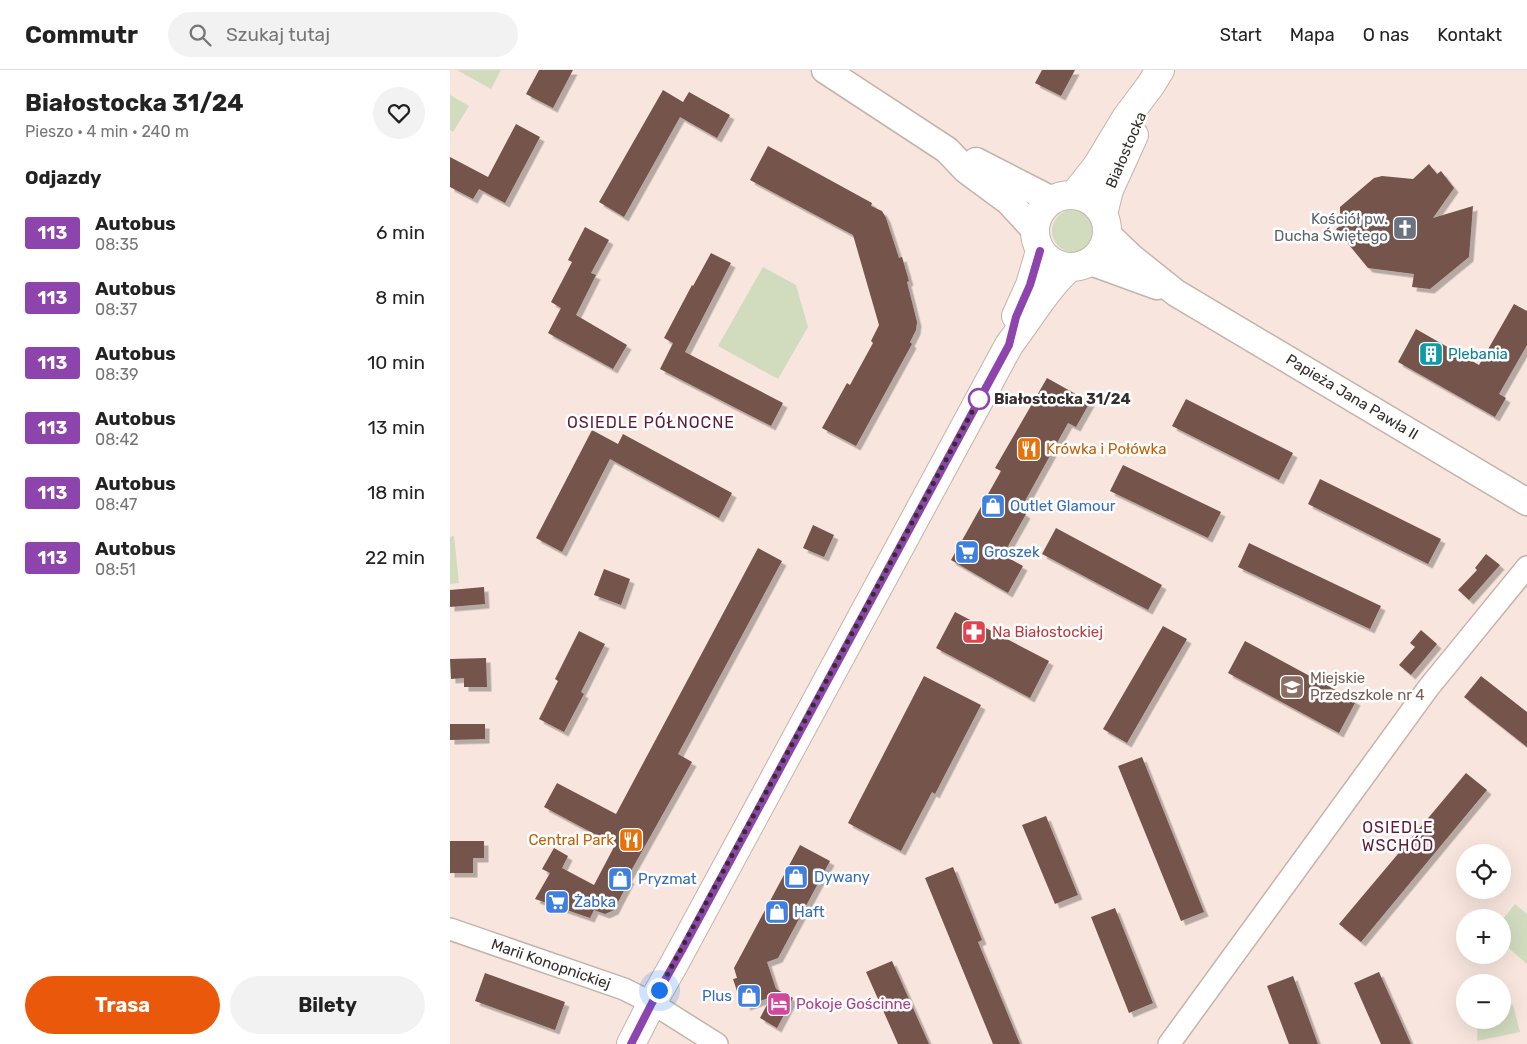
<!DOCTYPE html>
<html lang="pl">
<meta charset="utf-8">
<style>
body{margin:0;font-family:Rubik,sans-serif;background:#f2f2f2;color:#222;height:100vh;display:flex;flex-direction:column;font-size:19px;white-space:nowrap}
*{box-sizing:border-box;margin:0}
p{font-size:16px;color:#767676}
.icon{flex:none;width:28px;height:28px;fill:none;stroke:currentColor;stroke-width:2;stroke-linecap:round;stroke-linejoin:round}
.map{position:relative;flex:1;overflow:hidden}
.drawer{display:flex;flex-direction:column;background:#fff;width:450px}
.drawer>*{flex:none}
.badge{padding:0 10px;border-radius:4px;font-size:18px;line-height:32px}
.controls{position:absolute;left:1006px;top:774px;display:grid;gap:10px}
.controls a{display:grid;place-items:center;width:55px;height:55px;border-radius:50%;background:#fff;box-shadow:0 5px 20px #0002;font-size:25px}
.you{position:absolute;width:25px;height:25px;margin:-12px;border:4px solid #fff;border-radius:50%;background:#1a73e8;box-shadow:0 0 0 8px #1a73e833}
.map>.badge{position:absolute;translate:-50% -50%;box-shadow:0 0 0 2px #fff}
h2{padding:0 25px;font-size:19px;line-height:45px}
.round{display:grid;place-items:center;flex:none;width:52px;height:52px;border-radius:26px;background:#f2f2f2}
.headline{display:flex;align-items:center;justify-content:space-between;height:85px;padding:0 25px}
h1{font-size:24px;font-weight:700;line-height:38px}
.cta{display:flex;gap:10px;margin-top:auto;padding:10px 25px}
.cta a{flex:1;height:58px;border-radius:30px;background:#ea580c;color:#fff;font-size:20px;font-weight:700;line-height:58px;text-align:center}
.cta a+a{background:#f2f2f2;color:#222}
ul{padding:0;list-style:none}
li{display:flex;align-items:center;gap:15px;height:65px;padding:0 25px}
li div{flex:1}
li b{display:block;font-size:19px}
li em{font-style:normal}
li .badge{min-width:55px;font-weight:700;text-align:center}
header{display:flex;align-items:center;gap:30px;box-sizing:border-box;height:70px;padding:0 25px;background:#fff;border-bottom:1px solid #e0e0e0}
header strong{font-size:24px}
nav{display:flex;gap:28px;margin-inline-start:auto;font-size:18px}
.search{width:350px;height:45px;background:#f2f2f2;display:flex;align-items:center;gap:12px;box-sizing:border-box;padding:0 18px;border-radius:28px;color:#767676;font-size:19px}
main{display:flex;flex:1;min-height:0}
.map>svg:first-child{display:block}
.green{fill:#d1dbbe}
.building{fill:#74544b;filter:url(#shadow)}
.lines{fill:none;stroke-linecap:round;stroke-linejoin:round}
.minor-casing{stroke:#c4b3ab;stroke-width:24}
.tertiary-casing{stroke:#c4b3ab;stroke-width:29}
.secondary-casing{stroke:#c4b3ab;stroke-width:30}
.minor{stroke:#fff;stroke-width:21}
.tertiary{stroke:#fff;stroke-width:26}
.secondary{stroke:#fff;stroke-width:28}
.line-casing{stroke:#fff;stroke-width:11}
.line{stroke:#8e44ad;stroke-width:8}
.walk{stroke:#352e2b;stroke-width:5;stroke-dasharray:0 9}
.stop-dot{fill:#fff;stroke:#8e44ad;stroke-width:2.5}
.labels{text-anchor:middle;stroke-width:5;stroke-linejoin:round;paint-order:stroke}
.street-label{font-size:15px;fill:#352e2b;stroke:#fff}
.worship-label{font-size:15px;fill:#5b616d;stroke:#fff;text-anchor:end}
.culture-label{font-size:15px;fill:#0d838f;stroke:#fff;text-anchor:start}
.stop-label{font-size:15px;font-weight:bold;fill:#352e2b;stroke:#fff;text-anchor:start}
.food-label{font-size:15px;fill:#c56008;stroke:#fff;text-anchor:start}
.shop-label{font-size:15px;fill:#366cbe;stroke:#fff;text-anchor:start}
.health-label{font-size:15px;fill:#be3a42;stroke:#fff;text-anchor:start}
.education-label{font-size:15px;fill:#785e54;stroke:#fff;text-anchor:start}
.hotel-label{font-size:15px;fill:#b23c85;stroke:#fff;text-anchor:start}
.neighbourhood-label{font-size:16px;letter-spacing:1px;fill:#5f1c36;stroke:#fff}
</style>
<header>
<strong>Commutr</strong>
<div class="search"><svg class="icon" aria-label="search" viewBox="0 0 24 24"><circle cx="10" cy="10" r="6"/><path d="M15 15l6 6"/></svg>Szukaj tutaj</div>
<nav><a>Start</a><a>Mapa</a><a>O nas</a><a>Kontakt</a></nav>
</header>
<main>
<section class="drawer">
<div class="headline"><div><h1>Białostocka 31/24</h1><p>Pieszo · 4 min · 240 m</p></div><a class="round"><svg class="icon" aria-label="heart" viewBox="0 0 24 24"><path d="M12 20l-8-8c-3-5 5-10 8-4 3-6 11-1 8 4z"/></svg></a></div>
<h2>Odjazdy</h2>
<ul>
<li><span class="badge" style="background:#8e44ad;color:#fff">113</span><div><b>Autobus</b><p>08:35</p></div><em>6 min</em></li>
<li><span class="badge" style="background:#8e44ad;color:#fff">113</span><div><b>Autobus</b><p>08:37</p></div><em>8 min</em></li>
<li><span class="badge" style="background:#8e44ad;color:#fff">113</span><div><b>Autobus</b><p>08:39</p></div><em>10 min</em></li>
<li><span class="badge" style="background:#8e44ad;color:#fff">113</span><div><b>Autobus</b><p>08:42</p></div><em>13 min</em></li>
<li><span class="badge" style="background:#8e44ad;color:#fff">113</span><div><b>Autobus</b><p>08:47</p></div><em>18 min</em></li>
<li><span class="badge" style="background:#8e44ad;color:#fff">113</span><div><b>Autobus</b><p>08:51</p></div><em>22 min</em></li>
</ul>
<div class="cta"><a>Trasa</a><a>Bilety</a></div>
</section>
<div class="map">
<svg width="1077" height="974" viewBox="0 0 1077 974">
<defs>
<filter id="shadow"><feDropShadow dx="4.5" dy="4.5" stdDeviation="0" flood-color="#0004"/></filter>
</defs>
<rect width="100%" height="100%" fill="#f8e6de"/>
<path class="green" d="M7 0H51L41 19Z
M0 25 19 36 3 62 0 60Z
M602 161a21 21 0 1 1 42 0a21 21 0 1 1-42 0Z
M313 197 346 215 358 257 328 309 268 276Z
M4 466 9 513 0 514V467Z
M1065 834 1077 844V894L1053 873V849Z
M1053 933 1063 935 1070 962 1027 971 1028 950H1052Z"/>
<path class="building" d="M89 0H123L103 38 76 24Z
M592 0H625L611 26 585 13Z
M213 20 233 32 239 22 280 45 267 68 230 47 174 147 149 132Z
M66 54 90 67 55 133 29 119 23 129 0 117V87L38 107Z
M318 76 422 133 421 136 432 141 436 148 449 188 452 187 459 211 457 212 467 252 466 260 460 272 462 274 406 376 372 358 397 313 400 315 423 273 421 271 429 255 403 165 300 110Z
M979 94 987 104 991 101 1004 118 983 148 1023 136 1019 187 980 219 962 217 964 204 918 198 886 159 890 156V137L924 108 932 106 963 109Z
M135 157 159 170 141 203 146 205 126 245 177 275 163 299 98 263 111 238 101 232 122 192 118 190Z
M261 183 281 193 235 282 333 333 321 356 210 299 223 273 214 268 242 215 243 216Z
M1064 234 1077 241V275L1049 324 1056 328 1045 347 948 292 966 259 1029 295Z
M597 308 640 332 626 357 618 353 570 440 576 444 553 485 573 496 558 523 501 490 551 401 545 398Z
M736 329 843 383 829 410 722 356Z
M142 360 168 374 173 364 282 423 269 448 160 389 112 482 86 468Z
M673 395 771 442 758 468 660 421Z
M870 409 991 469 978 494 858 434Z
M363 455 384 465 374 487 353 478Z
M606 458 712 515 698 540 592 484Z
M799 473 931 536 920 559 788 497Z
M308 478 332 491 228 684 242 692 177 808 180 809 164 840 155 844 144 840 140 848 85 829 100 803 92 799 104 778 118 786 112 798 144 815 165 775 94 737 107 713 166 744Z
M1036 484 1050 495 1019 530 1008 520 1027 500 1025 498Z
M154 499 180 509 171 535 144 525Z
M34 517 35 534 0 537V520Z
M505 542 599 591 580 628 486 578Z
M713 556 737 569 677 673 653 659Z
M971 560 987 574 961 605 949 595 965 577 960 573Z
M129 561 155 574 131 622 134 624 114 662 89 649 108 611 105 609Z
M795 571 906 631 889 663 778 603Z
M36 588 37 617H14V608L1 609 0 589Z
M474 606 531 635 485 724 482 722 451 781 398 753Z
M1031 606 1077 642V677L1014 627Z
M0 654H35V669L0 670Z
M692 687 754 842 731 851 668 696Z
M1016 703 1037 720 911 872 889 854Z
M596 746 628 825 605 834 572 755Z
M0 771H34V788H23V803H0Z
M350 775 380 791 328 888 317 892 326 919 343 928 327 958 310 948 321 927 296 936 292 923 288 924 283 909 287 908 284 898Z
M503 797 532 870 528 872 570 974H543L475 808Z
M665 838 703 933 679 943 641 847Z
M442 891 479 974H448L416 902Z
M929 902 961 974H931L904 913Z
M35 903 115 932 105 960 25 931Z
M843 906 868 974H839L817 916Z"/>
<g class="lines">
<defs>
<path id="minor" d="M0 859 174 919 202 933 267 974
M719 974 979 617 1077 497"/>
<path id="tertiary" d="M375 0 497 80 516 100 558 131 584 159
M526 91 602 130
M657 164 681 187 726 223 1077 432
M641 192 707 216"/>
<path id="secondary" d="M585 161a36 36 0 1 1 72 0a36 36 0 1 1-72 0Z
M624 125 647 96 676 48 700 16 710 0
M653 144 659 120 684 65
M566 246 580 215 590 181
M181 974 202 933 223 896 559 275C579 249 595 220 619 198"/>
</defs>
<use href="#minor" class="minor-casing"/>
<use href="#tertiary" class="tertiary-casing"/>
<use href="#secondary" class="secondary-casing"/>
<use href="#minor" class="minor"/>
<use href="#tertiary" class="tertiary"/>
<use href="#secondary" class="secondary"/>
</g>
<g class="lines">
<defs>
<path id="line" d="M181 974 202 933 232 880 559 275 566 247 580 215 590 181"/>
</defs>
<use href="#line" class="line-casing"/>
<use href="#line" class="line"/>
<path class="walk" d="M209 920 529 329"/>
</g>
<defs>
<symbol id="church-square" viewBox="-11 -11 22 22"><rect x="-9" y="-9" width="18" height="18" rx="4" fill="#6b7280" stroke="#fff"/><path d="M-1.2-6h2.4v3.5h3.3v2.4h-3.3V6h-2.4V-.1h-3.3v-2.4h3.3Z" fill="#fff"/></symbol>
<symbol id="building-square" viewBox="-11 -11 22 22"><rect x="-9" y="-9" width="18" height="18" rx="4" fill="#0f9aa8" stroke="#fff"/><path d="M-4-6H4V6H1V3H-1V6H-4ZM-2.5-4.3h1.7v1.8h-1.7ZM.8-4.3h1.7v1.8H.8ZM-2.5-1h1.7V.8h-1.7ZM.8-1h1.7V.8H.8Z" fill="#fff"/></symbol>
<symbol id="restaurant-square" viewBox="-11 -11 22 22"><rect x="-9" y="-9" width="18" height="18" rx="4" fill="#e8710a" stroke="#fff"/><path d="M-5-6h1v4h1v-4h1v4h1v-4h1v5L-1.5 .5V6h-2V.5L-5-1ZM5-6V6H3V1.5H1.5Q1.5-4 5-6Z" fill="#fff"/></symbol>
<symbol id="shop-square" viewBox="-11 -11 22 22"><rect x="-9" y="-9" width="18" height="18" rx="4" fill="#3f7fe0" stroke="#fff"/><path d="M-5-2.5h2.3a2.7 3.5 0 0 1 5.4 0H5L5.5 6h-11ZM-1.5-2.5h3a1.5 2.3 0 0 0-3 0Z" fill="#fff"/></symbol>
<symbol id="supermarket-square" viewBox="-11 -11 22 22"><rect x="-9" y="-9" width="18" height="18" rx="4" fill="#3f7fe0" stroke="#fff"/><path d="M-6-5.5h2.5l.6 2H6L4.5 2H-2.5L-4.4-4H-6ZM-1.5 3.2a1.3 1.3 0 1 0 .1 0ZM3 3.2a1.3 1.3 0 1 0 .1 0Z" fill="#fff"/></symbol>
<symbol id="pharmacy-square" viewBox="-11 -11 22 22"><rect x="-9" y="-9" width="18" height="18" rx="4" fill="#e0444e" stroke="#fff"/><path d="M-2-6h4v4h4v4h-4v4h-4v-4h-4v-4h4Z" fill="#fff"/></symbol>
<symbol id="school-square" viewBox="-11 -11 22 22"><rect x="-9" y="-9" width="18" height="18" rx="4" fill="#8d6e63" stroke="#fff"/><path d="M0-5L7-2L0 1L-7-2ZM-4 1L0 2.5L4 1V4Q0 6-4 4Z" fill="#fff"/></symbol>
<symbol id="hotel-square" viewBox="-11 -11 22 22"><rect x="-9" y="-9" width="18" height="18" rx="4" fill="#d1479c" stroke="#fff"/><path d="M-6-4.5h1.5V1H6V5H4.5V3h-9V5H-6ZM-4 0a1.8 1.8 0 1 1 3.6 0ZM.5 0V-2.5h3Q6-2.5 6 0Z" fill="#fff"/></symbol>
</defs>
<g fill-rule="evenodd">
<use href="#church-square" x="941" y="144" width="28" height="28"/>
<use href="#building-square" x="967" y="270" width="28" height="28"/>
<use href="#restaurant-square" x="565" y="365" width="28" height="28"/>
<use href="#shop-square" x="529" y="422" width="28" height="28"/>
<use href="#supermarket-square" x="503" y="468" width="28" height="28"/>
<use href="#pharmacy-square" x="510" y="548" width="28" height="28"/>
<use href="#school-square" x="828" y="603" width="28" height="28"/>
<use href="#restaurant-square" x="167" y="756" width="28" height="28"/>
<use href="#shop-square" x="332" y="793" width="28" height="28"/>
<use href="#shop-square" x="156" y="795" width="28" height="28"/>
<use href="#supermarket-square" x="93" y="818" width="28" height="28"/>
<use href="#shop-square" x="313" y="828" width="28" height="28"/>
<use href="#shop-square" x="285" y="912" width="28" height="28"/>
<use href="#hotel-square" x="315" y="920" width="28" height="28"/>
</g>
<circle class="stop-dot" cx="529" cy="329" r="10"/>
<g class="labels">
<g class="street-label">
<text transform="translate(676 80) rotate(-67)" y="5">Białostocka</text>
<text transform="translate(902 327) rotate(31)" y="5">Papieża Jana Pawła II</text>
<text transform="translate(101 894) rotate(19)" y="5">Marii Konopnickiej</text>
</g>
<g class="worship-label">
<text x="938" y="154">Kościół pw.<tspan x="938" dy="17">Ducha Świętego</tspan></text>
</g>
<g class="culture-label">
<text x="998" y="289">Plebania</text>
</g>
<g class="stop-label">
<text x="544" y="334">Białostocka 31/24</text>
</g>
<g class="food-label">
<text x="596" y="384">Krówka i Połówka</text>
<text x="164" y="775" text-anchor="end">Central Park</text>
</g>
<g class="shop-label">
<text x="560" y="441">Outlet Glamour</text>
<text x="534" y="487">Groszek</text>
<text x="364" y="812">Dywany</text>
<text x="188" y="814">Pryzmat</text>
<text x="124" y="837">Żabka</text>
<text x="344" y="847">Haft</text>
<text x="282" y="931" text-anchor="end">Plus</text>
</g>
<g class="health-label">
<text x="542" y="567">Na Białostockiej</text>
</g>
<g class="education-label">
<text x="860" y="613">Miejskie<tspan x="860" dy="17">Przedszkole nr 4</tspan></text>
</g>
<g class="hotel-label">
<text x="346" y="939">Pokoje Gościnne</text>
</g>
<g class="neighbourhood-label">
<text x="201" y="358">OSIEDLE PÓŁNOCNE</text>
<text x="948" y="763">OSIEDLE<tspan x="948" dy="18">WSCHÓD</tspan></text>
</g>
</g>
</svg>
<div class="controls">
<a><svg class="icon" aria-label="locate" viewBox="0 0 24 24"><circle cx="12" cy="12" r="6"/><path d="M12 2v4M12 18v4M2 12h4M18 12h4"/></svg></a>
<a>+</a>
<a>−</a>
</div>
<div class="you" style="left:209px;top:920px"></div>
</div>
</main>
